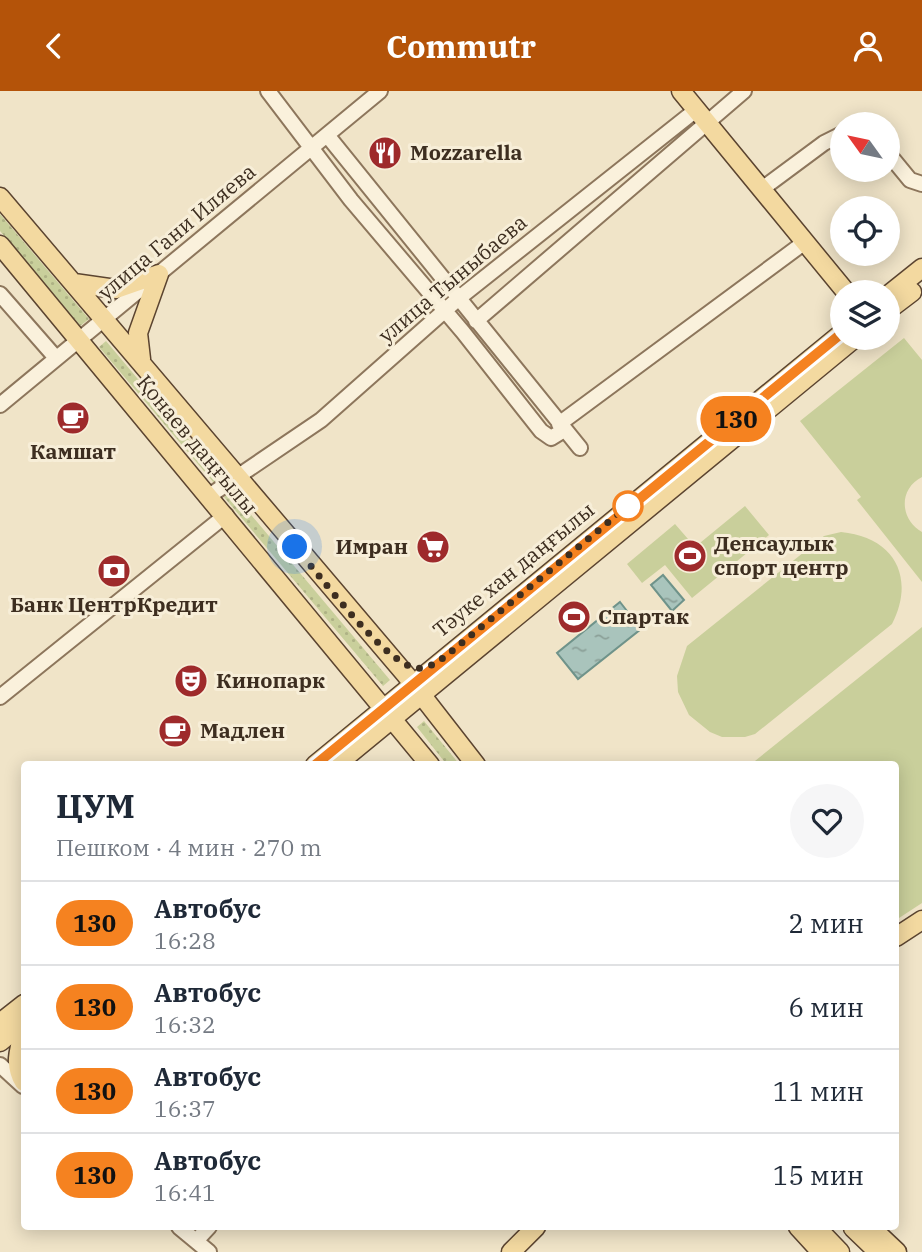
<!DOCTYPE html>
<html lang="ru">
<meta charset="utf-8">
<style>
body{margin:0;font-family:"IBM Plex Serif",serif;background:#f6f6f7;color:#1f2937;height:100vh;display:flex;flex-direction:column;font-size:26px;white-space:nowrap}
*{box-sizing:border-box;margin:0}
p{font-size:23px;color:#747a83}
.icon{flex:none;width:38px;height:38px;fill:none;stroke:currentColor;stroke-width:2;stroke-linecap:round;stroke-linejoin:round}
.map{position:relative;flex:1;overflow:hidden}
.details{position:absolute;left:21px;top:670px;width:878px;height:469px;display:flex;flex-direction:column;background:#fff;border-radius:7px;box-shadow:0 4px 18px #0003}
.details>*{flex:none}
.badge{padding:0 14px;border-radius:23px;font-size:24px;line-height:46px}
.needle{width:46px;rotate:303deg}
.tools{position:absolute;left:830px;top:21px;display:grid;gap:14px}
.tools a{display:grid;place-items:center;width:70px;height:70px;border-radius:50%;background:#fff;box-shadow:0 4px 18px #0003;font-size:35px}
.you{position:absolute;width:35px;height:35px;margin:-18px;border:5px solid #fff;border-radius:50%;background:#1a73e8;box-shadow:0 0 0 10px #1a73e833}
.map>.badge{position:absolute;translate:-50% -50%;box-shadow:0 0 0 4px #fff}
.round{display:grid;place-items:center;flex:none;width:74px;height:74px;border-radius:37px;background:#f6f6f7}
.overview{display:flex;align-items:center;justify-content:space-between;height:119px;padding:0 35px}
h1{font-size:33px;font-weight:800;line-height:52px}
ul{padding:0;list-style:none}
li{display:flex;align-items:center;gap:21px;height:84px;padding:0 35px;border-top:2px solid #e0e1e3}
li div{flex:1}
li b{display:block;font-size:26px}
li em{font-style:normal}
li .badge{min-width:77px;font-weight:700;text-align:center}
header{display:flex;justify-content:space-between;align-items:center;height:91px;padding:0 35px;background:#b45309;color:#fff;font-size:32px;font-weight:800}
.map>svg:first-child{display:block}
.grass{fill:url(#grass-dots)}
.park{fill:#c9cf9b}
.water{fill:url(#water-ripples);stroke:#6f938a;stroke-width:2}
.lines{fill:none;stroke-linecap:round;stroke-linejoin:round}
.minor-casing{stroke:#8d765c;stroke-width:18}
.major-casing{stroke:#5b4430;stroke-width:21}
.minor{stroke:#faf1dc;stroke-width:14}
.major{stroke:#f3d9a0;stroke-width:18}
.line-casing{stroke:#fff;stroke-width:16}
.line{stroke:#f58220;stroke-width:10}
.walk{stroke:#3d2e20;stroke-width:7;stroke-dasharray:0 12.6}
.stop-dot{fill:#fff;stroke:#f58220;stroke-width:3.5}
.labels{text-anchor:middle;stroke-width:6;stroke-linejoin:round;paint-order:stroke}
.poi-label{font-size:21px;font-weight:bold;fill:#3d2e20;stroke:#f7eed8;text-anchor:start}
.street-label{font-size:21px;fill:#3d2e20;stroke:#f7eed8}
</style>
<header><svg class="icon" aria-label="back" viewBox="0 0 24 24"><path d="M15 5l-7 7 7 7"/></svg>Commutr<svg class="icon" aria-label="person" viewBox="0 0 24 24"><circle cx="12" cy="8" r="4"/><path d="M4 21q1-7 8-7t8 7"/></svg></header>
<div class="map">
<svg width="922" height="1161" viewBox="0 0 922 1161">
<defs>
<pattern id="grass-dots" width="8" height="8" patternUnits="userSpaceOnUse" patternTransform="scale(1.75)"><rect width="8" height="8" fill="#c9cf9b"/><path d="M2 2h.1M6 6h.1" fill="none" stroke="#aeb285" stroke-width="1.8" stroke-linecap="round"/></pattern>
<pattern id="water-ripples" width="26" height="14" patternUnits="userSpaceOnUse" patternTransform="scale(1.75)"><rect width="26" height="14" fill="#a9c4bc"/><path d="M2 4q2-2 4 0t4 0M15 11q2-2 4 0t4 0" fill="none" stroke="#8ba098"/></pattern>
</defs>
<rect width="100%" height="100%" fill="#f0e4c8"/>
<path class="grass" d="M0 123 89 228 80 235 0 140Z
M106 250 220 386 214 392 99 256Z
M231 400 390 589 383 595 224 406Z
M424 630 460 674H447L417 636Z"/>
<path class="park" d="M904 247 922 269V386C898 398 900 429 922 441V491L857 409 861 406 800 330Z
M745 415 769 444 692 507 665 474 642 492 627 473 675 433 695 456Z
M841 441C894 446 916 486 892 533L755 643 745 646H722L710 641 689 624 678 601 677 585 687 555 824 445Z
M922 536V812L896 829V674H750Z"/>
<path class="water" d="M663 484 684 509 672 520 651 494Z
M620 511 641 538 578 588 557 562Z"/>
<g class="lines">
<defs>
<path id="minor" d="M268 0 351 109 463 241 541 340 551 347 564 339
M327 44 580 357
M887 61 910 89 922 93
M762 98 824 52 842 43
M0 203 56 267
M476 230 744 0
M0 314 380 0
M559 333 805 151
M209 405 321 329 459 207 696 19
M0 606 226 424
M0 974 23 995
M179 1136 209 1161
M196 1150 209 1136"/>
<path id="major" d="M681 0 846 201
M0 106 406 584 476 674
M0 154 430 674
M74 192 116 198 159 183 138 242 141 268
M887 205 922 177
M887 220 912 201
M315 674 842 242
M336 674 855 247
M896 846 922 829
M0 932 24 913
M24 942C18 960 14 975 24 991
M0 951 24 931
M798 1136 821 1161
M816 1136 840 1161
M863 1136 879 1144 897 1161
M853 1137 878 1161
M511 1161 536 1136"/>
</defs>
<use href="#minor" class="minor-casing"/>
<use href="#major" class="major-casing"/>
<use href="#minor" class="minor"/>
<use href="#major" class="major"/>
</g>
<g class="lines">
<defs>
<path id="line" d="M315 674 842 242"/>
</defs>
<use href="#line" class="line-casing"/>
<use href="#line" class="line"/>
<path class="walk" d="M295 456C319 483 385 573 416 577 427 579 437 571 446 565L628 415"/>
</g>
<defs>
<symbol id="restaurant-disc" viewBox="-11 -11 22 22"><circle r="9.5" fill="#9e2a2b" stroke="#f7eed8"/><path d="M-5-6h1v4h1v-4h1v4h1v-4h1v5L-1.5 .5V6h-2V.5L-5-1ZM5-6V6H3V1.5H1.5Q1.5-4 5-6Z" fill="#fff"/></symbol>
<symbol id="cafe-disc" viewBox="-11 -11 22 22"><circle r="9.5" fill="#9e2a2b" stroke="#f7eed8"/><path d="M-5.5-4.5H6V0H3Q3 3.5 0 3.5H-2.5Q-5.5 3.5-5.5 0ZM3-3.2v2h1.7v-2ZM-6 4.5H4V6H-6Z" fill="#fff"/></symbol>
<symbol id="supermarket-disc" viewBox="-11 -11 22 22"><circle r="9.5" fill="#9e2a2b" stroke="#f7eed8"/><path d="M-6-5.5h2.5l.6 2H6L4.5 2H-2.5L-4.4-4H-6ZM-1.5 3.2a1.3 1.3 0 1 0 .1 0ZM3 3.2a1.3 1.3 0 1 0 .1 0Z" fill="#fff"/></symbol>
<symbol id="stadium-disc" viewBox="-11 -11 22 22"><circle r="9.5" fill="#9e2a2b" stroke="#f7eed8"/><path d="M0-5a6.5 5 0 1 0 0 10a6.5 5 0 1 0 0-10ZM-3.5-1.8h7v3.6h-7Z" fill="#fff"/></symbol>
<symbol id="bank-disc" viewBox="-11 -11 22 22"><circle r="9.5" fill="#9e2a2b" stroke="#f7eed8"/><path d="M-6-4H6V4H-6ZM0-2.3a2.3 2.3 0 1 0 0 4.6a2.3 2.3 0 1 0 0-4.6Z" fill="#fff"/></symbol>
<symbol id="theatre-disc" viewBox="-11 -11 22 22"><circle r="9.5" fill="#9e2a2b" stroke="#f7eed8"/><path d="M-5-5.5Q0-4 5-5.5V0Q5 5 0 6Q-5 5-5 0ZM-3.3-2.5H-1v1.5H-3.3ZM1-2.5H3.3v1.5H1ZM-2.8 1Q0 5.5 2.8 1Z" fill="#fff"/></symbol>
</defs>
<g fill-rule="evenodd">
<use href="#restaurant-disc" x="366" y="43" width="38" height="38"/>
<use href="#cafe-disc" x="54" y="308" width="38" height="38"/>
<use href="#supermarket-disc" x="414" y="437" width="38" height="38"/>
<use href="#stadium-disc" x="671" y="446" width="38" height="38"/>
<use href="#bank-disc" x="95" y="461" width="38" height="38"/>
<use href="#stadium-disc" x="555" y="507" width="38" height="38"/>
<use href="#theatre-disc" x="172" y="571" width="38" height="38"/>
<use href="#cafe-disc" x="156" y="621" width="38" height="38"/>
</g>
<circle class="stop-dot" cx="628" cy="415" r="14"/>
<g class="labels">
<g class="poi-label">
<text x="410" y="69">Mozzarella</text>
<text x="73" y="368" text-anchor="middle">Камшат</text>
<text x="714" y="460">Денсаулык<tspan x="714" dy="24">спорт центр</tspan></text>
<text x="408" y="463" text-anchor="end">Имран</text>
<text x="114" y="521" text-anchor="middle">Банк ЦентрКредит</text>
<text x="598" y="533">Спартак</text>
<text x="216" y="597">Кинопарк</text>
<text x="200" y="647">Мадлен</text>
</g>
<g class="street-label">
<text transform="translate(177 141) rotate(-40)" y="7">улица Гани Иляева</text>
<text transform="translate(453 188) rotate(-40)" y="7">улица Тыныбаева</text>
<text transform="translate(197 354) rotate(50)" y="7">Қонаев даңғылы</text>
<text transform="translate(514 479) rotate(-39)" y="7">Тәуке хан даңғылы</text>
</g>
</g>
</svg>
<div class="tools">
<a><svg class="needle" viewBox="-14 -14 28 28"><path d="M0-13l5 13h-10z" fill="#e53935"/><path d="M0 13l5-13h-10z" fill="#747a83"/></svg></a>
<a><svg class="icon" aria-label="locate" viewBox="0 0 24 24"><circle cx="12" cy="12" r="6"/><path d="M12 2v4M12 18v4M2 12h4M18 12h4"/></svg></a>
<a><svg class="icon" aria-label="layers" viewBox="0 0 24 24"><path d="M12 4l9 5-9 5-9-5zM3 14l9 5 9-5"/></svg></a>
</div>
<div class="you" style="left:295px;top:456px"></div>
<b class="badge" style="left:736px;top:328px;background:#f58220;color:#111">130</b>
<section class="details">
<div class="overview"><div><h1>ЦУМ</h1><p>Пешком · 4 мин · 270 m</p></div><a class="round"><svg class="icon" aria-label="heart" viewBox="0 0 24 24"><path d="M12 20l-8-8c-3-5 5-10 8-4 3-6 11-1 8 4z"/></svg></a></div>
<ul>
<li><span class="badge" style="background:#f58220;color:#111">130</span><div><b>Автобус</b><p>16:28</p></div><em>2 мин</em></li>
<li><span class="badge" style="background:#f58220;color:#111">130</span><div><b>Автобус</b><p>16:32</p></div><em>6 мин</em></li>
<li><span class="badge" style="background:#f58220;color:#111">130</span><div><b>Автобус</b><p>16:37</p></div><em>11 мин</em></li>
<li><span class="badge" style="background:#f58220;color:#111">130</span><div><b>Автобус</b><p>16:41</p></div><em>15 мин</em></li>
</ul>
</section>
</div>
